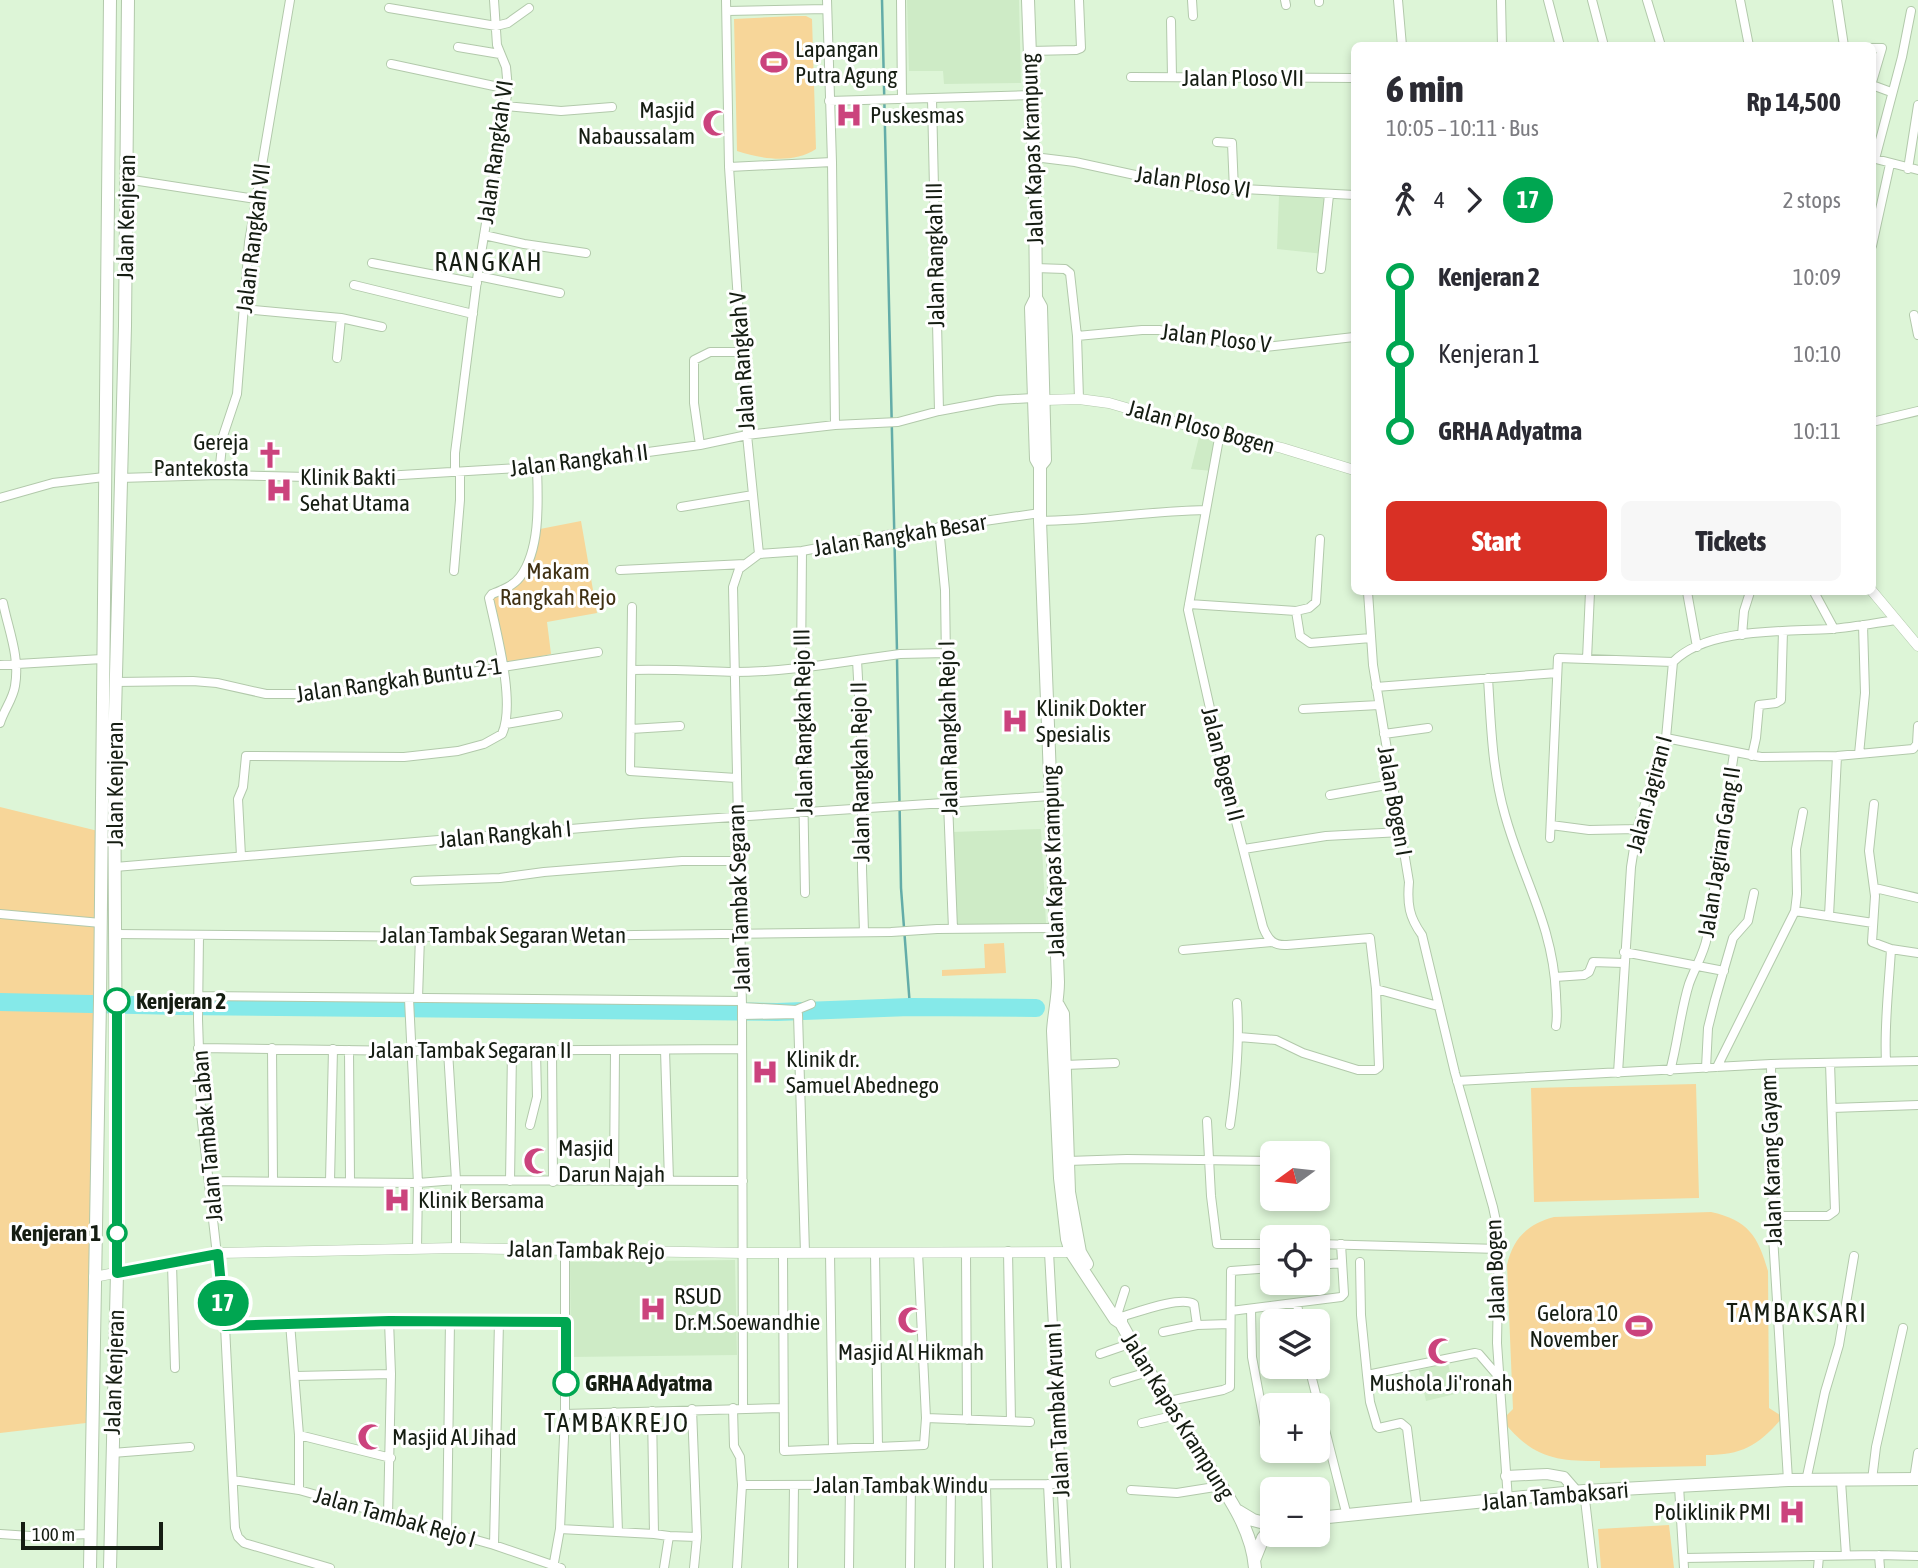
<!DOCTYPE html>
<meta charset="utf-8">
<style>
body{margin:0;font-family:"Asap Condensed",sans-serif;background:#f7f7f7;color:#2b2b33;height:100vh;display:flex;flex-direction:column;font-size:26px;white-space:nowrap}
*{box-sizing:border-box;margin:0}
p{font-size:23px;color:#7c7c81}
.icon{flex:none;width:38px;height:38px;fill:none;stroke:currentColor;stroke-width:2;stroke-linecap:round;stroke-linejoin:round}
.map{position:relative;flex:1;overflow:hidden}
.sheet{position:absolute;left:1351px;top:42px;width:525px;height:553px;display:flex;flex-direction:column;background:#fff;border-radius:10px;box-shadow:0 4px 10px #0003}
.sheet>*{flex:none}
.badge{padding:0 14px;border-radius:23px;font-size:24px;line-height:46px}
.needle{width:46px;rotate:255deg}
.controls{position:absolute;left:1260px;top:1141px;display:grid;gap:14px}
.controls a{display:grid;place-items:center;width:70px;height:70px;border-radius:10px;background:#fff;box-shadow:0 4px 10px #0003;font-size:35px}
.scale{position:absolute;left:21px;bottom:18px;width:142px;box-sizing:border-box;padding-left:7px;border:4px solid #151d12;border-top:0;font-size:19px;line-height:24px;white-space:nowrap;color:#151d12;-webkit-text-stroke:5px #fff;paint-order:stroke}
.map>.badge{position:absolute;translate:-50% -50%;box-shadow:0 0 0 4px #fff}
.legs{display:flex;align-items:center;gap:10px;height:77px;padding:0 35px;font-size:23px}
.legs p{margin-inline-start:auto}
.head{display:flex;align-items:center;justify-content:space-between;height:119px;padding:0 35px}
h1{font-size:38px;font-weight:800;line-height:52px}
.primary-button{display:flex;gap:14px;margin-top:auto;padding:14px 35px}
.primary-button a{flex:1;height:80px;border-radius:10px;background:#d93025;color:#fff;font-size:28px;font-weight:800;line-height:80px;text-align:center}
.primary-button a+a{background:#f7f7f7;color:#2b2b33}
ul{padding:0 35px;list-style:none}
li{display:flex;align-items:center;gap:24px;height:77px;font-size:26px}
li i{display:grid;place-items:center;width:10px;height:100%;margin:0 9px;background:currentColor}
li i::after{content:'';width:18px;height:18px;margin:-9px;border:5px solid;border-radius:50%;background:#fff}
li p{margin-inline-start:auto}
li:first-child i{background:linear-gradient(#0000 50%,currentColor 0)}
li:last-child i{background:linear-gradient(currentColor 50%,#0000 0)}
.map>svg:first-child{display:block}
.built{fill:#ceebc6}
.green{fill:#f7d699}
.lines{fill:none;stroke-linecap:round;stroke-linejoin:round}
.stream{stroke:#63aca8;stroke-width:2.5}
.river{stroke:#85e9e9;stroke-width:18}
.minor-casing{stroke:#b2c9ab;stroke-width:10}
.tertiary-casing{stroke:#b2c9ab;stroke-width:11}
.secondary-casing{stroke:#b2c9ab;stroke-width:12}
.primary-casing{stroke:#b2c9ab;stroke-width:14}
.trunk-casing{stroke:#b2c9ab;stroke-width:14}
.minor{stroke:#fff;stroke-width:8}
.tertiary{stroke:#fff;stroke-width:10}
.secondary{stroke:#fff;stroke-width:10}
.primary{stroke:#fff;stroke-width:12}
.trunk{stroke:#fff;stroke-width:12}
.line-1-casing{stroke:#fff;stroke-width:16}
.line-1{stroke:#00a651;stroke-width:10}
.stop-1-dot{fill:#fff;stroke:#00a651;stroke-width:3.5}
.labels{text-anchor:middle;stroke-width:6;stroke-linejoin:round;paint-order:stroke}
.poi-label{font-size:23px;fill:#151d12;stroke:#fff;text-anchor:start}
.street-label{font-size:23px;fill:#151d12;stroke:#fff}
.park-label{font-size:23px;fill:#3f3012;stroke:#fff}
.stop-label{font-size:23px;font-weight:bold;fill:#151d12;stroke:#fff;text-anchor:start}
.quarter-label{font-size:26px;letter-spacing:2px;fill:#151d12;stroke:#fff}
</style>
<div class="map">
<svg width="1918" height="1568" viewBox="0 0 1918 1568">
<rect width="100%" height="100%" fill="#ddf5d7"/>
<path class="built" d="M907 0H1019L1021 83 944 84 943 71H909Z
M1279 196 1330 199 1324 254 1277 249Z
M1200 433 1218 437 1212 471 1191 469Z
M1041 829 1046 923 955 925 952 832Z
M735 1260 737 1355 571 1357 570 1262Z
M1448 1363 1455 1394 1426 1401 1419 1370Z"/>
<path class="green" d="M794 16H806L812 19 816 149C793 164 762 159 737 151L734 19Z
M581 521 597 613 547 622 551 654 506 664 493 597 524 574 540 529Z
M0 807 98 831 86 1423 0 1433Z
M1004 943 1006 973 942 976V970L985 968 984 944Z
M1696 1084 1699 1198 1534 1202 1531 1088Z
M1711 1212C1748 1220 1758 1236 1768 1271L1769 1408 1783 1417C1759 1445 1743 1455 1706 1455V1466L1600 1468V1461C1555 1461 1533 1458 1502 1420L1513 1409 1507 1265C1513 1238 1528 1224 1554 1217Z
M1669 1525 1674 1568H1601L1598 1529Z"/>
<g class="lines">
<path class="stream" d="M882 0 897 651
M897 658 901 888 910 1007"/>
<path class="river" d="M0 1002 181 1006 777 1012 910 1007 1036 1008"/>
<defs>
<path id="minor" d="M726 0 729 167 747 435 759 554
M827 0 832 162 835 425
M901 0 902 99
M1192 0 1193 16
M1285 0 1286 5
M1319 0V2
M1398 0 1402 46
M1501 0 1502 46
M1548 0 1560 46
M1592 0 1604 46
M1647 0 1661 46
M1740 0 1749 46
M1837 0 1844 46
M389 8 496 26 508 23 529 8
M727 11 827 9
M1171 21 1172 77
M458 47 500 54
M1872 48H1882L1872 82
M1030 51 1076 50 1081 48 1079 0
M391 64 508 89
M1131 77 1354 78
M1872 85 1891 92
M932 99 939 411
M829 101 1032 95
M505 106 561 111 612 107
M1217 142 1232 143 1234 190
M1034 157 1075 162 1186 186 1354 195
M1872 158 1918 170
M1875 159 1902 57 1911 11
M729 167 832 162
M1908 169 1918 105
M126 179 256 199
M1872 227 1877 223 1890 164
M484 235 524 244 586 253
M1872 246 1877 223
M372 263 477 283
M1035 268 1065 269 1070 273 1077 336 1079 399
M1321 269 1329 195
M478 276 560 293
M354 285 473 314
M243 309 341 318 382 327
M1914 315 1918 335
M1077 336 1142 330H1159L1237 345 1265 347 1354 337
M337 358 341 318
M1872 422 1918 411
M1220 433 1188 610 1231 802 1263 927C1268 940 1274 946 1287 945L1370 938 1376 989 1379 1067 1375 1070H1358L1303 1053 1276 1040 1239 1037
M700 445 694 403V360L710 352H741
M455 472V453L478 272 508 89 506 67 497 45 494 0
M219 475 223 436 237 394 249 242 290 0
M120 478 219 475 351 478 537 467 700 445 747 435 835 425 898 422 939 411 998 400 1033 398
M0 498 53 483 104 477
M681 507 753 495
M1040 521C1096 520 1151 511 1206 510
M939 527 945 590 948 802 953 929
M802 551 801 668 805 893
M759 554 802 551 887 535 1040 513
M620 570 745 564
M454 571 460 500V472
M1368 592 1373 665 1409 882C1407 904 1409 917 1422 935L1455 1073 1493 1207 1499 1235 1497 1343 1508 1500
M1687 592 1697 647
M1814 592 1834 629
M1189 604 1296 611 1300 636 1310 643 1371 638
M632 607 630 771 736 778
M1296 611 1309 608 1316 602 1320 539
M1742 635 1744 611 1750 592
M1587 659 1590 592
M0 665 102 659
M632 670C666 669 700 671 734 672 775 672 817 666 857 660
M1488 678C1491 725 1492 770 1505 815 1523 880 1553 925 1556 994 1556 1005 1558 1015 1556 1026
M115 682 193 681 217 683 266 694H314L369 688 598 652
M1376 687 1557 673
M1303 709 1379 705
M0 723C4 710 13 699 15 686 20 657 9 632 3 603
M506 724 558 715
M631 729 680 726
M1384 734 1428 728
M1666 738 1761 757 1837 756 1913 749 1917 744 1918 726
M1859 754 1865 693 1863 625
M1752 756 1756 738 1759 705 1776 703 1781 700 1783 631
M1330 795 1392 784
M1874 804 1869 851 1875 896 1872 942 1891 949 1918 953
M1551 825 1589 830 1637 829
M1550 838 1558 658 1673 662
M1244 849 1326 836 1401 832
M241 856 238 799 243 787 246 756 404 757 458 751 484 744 502 734C516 703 496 631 489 598L492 594C502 590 513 586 520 577 541 549 538 500 537 467
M115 867 642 823 1050 796
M415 881 500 878 544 872 682 861H738
M1875 888 1918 898
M1795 911 1797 894 1796 849 1803 812
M0 914 101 923
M1829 916 1837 756
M864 932 862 869V752L857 660 900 654 947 653
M116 934 456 937 891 932 937 929 1055 928
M199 935 198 1019 201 1113 225 1326 235 1528 238 1537 244 1543 330 1568
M1183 950 1272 942
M1624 952 1724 971
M1555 977 1584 975 1589 972 1593 962 1623 963
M1376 989 1438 1006
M198 996 742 1001
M418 998 420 936
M409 999 418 1183 417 1249
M742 1007 796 1010 811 1004
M742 1015 798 1014 805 1253
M198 1048 410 1051 742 1049
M272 1048 273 1181
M349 1050 350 1181
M665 1050 669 1181
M448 1051 456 1180V1248
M552 1051 553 1182
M1886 1061C1884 1023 1889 986 1891 949
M1771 1064 1773 1236 1788 1480
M1065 1065 1115 1063
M1717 1067 1795 911 1873 923
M1706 1068 1708 1028 1715 1000 1733 938 1748 921 1754 893
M1670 1071C1678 1042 1680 1013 1689 984 1695 967 1704 954 1707 937L1734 753
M1618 1073 1631 867 1637 829 1666 738 1673 662C1707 627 1786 632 1831 629 1853 627 1875 623 1896 620
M1457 1081 1771 1064 1918 1061
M1832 1108 1918 1105
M1207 1121 1211 1196 1217 1244H1272
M530 1125 537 1097 536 1051
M1230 1125C1236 1084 1240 1045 1237 1003
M1068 1161 1127 1159 1272 1161
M209 1181 418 1183 456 1180 743 1181
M330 1181 333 1049
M510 1181 512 1051
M614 1181 615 1051
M1773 1216H1828L1835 1211 1830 1063
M1318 1244 1499 1249
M1008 1251 1011 1421
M966 1252 967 1420
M1049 1252 1066 1568
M783 1253 784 1451 924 1445 926 1418 918 1252
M830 1253 833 1449
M875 1253 878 1447
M1360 1262 1361 1315 1367 1375 1475 1353 1479 1354 1498 1376
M172 1264 175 1368
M1318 1265 1342 1263
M1297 1304 1300 1321
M1251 1309 1252 1357 1266 1432
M1231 1311 1341 1297 1344 1294 1341 1244
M1118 1312 1125 1290
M1121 1317C1138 1312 1180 1296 1194 1304L1197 1325
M290 1323 299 1435V1490
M225 1326 389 1321 566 1322
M1163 1332 1197 1325 1230 1324
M1100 1354 1132 1343
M1309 1367 1347 1516
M1367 1375 1370 1402 1377 1426 1379 1428 1401 1423 1407 1428 1417 1509
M295 1376 391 1374
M1114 1382 1148 1372
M1169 1401 1223 1390 1230 1387 1231 1271 1272 1268
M733 1408 734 1446 740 1457 742 1485 737 1568
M692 1409 697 1537 694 1568
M743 1409 742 1007 733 587 739 569 759 554
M652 1411 654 1534 669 1536 664 1568
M614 1412 618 1532
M565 1414 783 1408
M926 1418 1030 1422
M1142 1423 1177 1415
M299 1435 391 1458
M112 1453 190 1447
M1914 1479 1918 1453
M233 1480 299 1490 494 1545 561 1568
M1872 1480 1876 1447 1903 1328
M1806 1481 1825 1392 1839 1345 1854 1256
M1841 1481 1846 1555
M1048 1484 1052 1568
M742 1485 1061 1484
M986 1486 988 1568
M1679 1486 1684 1568
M1131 1490 1177 1493 1221 1486
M1584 1491 1593 1568
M388 1516 391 1374 389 1321
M560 1529 654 1534
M447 1531 450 1321
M0 1534 30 1536 91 1534
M669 1536 697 1537
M494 1545 499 1321
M1879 1555 1880 1568
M1684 1558 1879 1555 1918 1556
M553 1568 560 1529 565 1414V1249
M793 1568 794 1485
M849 1568 850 1484
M910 1568 911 1484
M950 1568 951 1485
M1818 1568 1819 1556"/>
<path id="tertiary" d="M1045 400 1079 399 1109 403 1178 423 1282 448 1354 470
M1872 591 1918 646
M94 1277 218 1253 456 1248 744 1253 1075 1252"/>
<path id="secondary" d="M1506 1476 1547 1474 1564 1477 1577 1492"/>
<path id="primary" d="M1028 0 1035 195 1036 298 1031 308 1036 459 1040 466V521L1058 982C1058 999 1054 1014 1053 1031L1060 1178 1067 1239 1071 1252 1115 1319 1121 1323
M1036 298 1041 307 1045 460 1040 466
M1058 1005 1063 1014 1069 1192 1080 1252 1087 1264
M1121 1318V1323C1147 1371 1177 1416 1206 1462 1227 1495 1252 1528 1255 1568
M1238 1511 1253 1520 1272 1525
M1318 1518 1584 1491 1788 1480 1918 1479
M1255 1558 1263 1538 1272 1527"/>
<path id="trunk" d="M90 1568 100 1000 110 0
M110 1568 117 1273 114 752 125 326 128 0"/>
</defs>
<use href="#minor" class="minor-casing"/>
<use href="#tertiary" class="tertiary-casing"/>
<use href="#secondary" class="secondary-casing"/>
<use href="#primary" class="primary-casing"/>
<use href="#trunk" class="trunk-casing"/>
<use href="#minor" class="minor"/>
<use href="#tertiary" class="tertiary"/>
<use href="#secondary" class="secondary"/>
<use href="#primary" class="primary"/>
<use href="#trunk" class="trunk"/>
</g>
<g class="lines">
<defs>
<path id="line-1" d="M117 1001V1273L218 1254 225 1326 389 1321 566 1322V1383"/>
</defs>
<use href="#line-1" class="line-1-casing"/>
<use href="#line-1" class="line-1"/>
</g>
<defs>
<symbol id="stadium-bare" viewBox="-9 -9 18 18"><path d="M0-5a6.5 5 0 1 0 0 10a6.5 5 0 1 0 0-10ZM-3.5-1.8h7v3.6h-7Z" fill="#cb437d" stroke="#fff" stroke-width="2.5" paint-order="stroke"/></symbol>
<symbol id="hospital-bare" viewBox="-9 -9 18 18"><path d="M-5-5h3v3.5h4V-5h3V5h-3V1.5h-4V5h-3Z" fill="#cb437d" stroke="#fff" stroke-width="2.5" paint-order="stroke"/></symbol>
<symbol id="mosque-bare" viewBox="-9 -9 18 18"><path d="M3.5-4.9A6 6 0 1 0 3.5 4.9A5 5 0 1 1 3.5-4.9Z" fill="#cb437d" stroke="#fff" stroke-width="2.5" paint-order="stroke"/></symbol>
<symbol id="church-bare" viewBox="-9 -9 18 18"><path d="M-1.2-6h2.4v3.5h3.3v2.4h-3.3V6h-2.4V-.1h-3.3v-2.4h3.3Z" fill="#cb437d" stroke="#fff" stroke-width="2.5" paint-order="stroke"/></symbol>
</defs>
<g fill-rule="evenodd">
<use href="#stadium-bare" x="755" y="43" width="38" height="38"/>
<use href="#hospital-bare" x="830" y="96" width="38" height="38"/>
<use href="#mosque-bare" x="697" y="104" width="38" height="38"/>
<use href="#church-bare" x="251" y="436" width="38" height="38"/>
<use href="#hospital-bare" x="260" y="471" width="38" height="38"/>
<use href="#hospital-bare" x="996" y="702" width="38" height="38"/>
<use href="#hospital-bare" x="746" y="1053" width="38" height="38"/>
<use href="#mosque-bare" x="518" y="1142" width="38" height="38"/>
<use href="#hospital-bare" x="378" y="1181" width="38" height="38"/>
<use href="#hospital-bare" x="634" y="1290" width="38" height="38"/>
<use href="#mosque-bare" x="892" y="1301" width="38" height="38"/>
<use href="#stadium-bare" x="1620" y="1307" width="38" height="38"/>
<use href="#mosque-bare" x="1422" y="1332" width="38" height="38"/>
<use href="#mosque-bare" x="352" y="1418" width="38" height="38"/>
<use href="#hospital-bare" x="1773" y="1493" width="38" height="38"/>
</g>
<g class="stop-1-dot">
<circle cx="117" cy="1001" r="12"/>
<circle cx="117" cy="1233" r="9"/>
<circle cx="566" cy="1383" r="12"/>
</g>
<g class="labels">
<g class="poi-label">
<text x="795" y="57">Lapangan<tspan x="795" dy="26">Putra Agung</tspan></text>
<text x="695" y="118" text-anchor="end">Masjid<tspan x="695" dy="26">Nabaussalam</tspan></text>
<text x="870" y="123">Puskesmas</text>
<text x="249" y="450" text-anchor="end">Gereja<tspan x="249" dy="26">Pantekosta</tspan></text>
<text x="300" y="485">Klinik Bakti<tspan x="300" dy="26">Sehat Utama</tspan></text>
<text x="1036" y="716">Klinik Dokter<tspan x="1036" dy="26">Spesialis</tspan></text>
<text x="786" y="1067">Klinik dr.<tspan x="786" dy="26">Samuel Abednego</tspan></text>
<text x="558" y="1156">Masjid<tspan x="558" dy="26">Darun Najah</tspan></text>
<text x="418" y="1208">Klinik Bersama</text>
<text x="674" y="1304">RSUD<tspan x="674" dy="26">Dr.M.Soewandhie</tspan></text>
<text x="1618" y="1321" text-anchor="end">Gelora 10<tspan x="1618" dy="26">November</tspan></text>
<text x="911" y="1360" text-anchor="middle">Masjid Al Hikmah</text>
<text x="1441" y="1391" text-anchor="middle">Mushola Ji'ronah</text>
<text x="392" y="1445">Masjid Al Jihad</text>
<text x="1771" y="1520" text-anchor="end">Poliklinik PMI</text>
</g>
<g class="street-label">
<text x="1243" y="86">Jalan Ploso VII</text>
<text transform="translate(1032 149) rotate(-92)" y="8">Jalan Kapas Krampung</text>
<text transform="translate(495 152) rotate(-82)" y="8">Jalan Rangkah VI</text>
<text transform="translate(1193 182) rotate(8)" y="8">Jalan Ploso VI</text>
<text transform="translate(126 217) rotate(-89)" y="8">Jalan Kenjeran</text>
<text transform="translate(253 238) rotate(-83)" y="8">Jalan Rangkah VII</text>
<text transform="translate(935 255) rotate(-91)" y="8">Jalan Rangkah III</text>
<text transform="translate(1216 338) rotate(7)" y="8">Jalan Ploso V</text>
<text transform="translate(742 361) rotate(-94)" y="8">Jalan Rangkah V</text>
<text transform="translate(1201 427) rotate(15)" y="8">Jalan Ploso Bogen</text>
<text transform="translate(579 460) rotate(-7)" y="8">Jalan Rangkah II</text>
<text transform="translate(900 535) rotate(-9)" y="8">Jalan Rangkah Besar</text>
<text transform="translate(399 680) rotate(-8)" y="8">Jalan Rangkah Buntu 2-1</text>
<text transform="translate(803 722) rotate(-91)" y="8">Jalan Rangkah Rejo III</text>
<text transform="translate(948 728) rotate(-91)" y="8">Jalan Rangkah Rejo I</text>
<text transform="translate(1223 764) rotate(76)" y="8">Jalan Bogen II</text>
<text transform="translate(860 772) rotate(-91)" y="8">Jalan Rangkah Rejo II</text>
<text transform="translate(115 784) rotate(-90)" y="8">Jalan Kenjeran</text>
<text transform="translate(1649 794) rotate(-75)" y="8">Jalan Jagiran I</text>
<text transform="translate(1395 801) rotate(80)" y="8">Jalan Bogen I</text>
<text transform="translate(505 834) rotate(-5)" y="8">Jalan Rangkah I</text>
<text transform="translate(1719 852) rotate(-81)" y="8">Jalan Jagiran Gang II</text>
<text transform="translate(1053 861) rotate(-92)" y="8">Jalan Kapas Krampung</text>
<text transform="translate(739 898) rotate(-92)" y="8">Jalan Tambak Segaran</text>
<text x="503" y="943">Jalan Tambak Segaran Wetan</text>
<text x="470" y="1058">Jalan Tambak Segaran II</text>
<text transform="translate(207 1136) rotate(-95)" y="8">Jalan Tambak Laban</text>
<text transform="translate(1771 1160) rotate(-92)" y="8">Jalan Karang Gayam</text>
<text transform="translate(586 1250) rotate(1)" y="8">Jalan Tambak Rejo</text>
<text transform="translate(1495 1270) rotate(-92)" y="8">Jalan Bogen</text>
<text transform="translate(114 1372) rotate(-88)" y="8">Jalan Kenjeran</text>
<text transform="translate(1057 1410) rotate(-93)" y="8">Jalan Tambak Arum I</text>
<text transform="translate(1178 1416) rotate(58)" y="8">Jalan Kapas Krampung</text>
<text x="901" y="1493">Jalan Tambak Windu</text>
<text transform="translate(1555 1496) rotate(-5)" y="8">Jalan Tambaksari</text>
<text transform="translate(395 1517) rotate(16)" y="8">Jalan Tambak Rejo I</text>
</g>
<g class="park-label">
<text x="558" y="579">Makam<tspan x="558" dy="26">Rangkah Rejo</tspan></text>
</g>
<g class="stop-label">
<text x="136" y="1009">Kenjeran 2</text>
<text x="101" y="1241" text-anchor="end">Kenjeran 1</text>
<text x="585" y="1391">GRHA Adyatma</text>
</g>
<g class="quarter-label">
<text x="489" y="271">RANGKAH</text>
<text x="1797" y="1322">TAMBAKSARI</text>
<text x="617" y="1432">TAMBAKREJO</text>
</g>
</g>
</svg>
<div class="controls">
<a><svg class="needle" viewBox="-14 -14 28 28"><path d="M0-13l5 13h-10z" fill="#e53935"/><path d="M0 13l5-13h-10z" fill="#7c7c81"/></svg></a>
<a><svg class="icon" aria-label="locate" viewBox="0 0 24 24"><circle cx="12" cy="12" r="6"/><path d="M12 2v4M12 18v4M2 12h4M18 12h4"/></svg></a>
<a><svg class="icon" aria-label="layers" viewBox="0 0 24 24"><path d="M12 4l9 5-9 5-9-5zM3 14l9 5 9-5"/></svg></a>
<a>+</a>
<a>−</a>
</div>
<div class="scale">100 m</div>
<b class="badge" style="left:223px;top:1303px;background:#00a651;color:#fff">17</b>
<section class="sheet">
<div class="head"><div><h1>6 min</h1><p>10:05 – 10:11 · Bus</p></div><b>Rp 14,500</b></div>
<div class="legs"><svg class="icon" aria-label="walk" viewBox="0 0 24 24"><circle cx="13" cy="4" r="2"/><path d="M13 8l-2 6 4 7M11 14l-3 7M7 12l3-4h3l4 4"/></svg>4<svg class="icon" aria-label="forward" viewBox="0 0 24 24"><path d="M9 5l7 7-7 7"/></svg><b class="badge" style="background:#00a651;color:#fff">17</b><p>2 stops</p></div>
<ul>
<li><i style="color:#00a651"></i><b>Kenjeran 2</b><p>10:09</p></li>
<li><i style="color:#00a651"></i><span>Kenjeran 1</span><p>10:10</p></li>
<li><i style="color:#00a651"></i><b>GRHA Adyatma</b><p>10:11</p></li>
</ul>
<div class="primary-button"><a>Start</a><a>Tickets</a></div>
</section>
</div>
